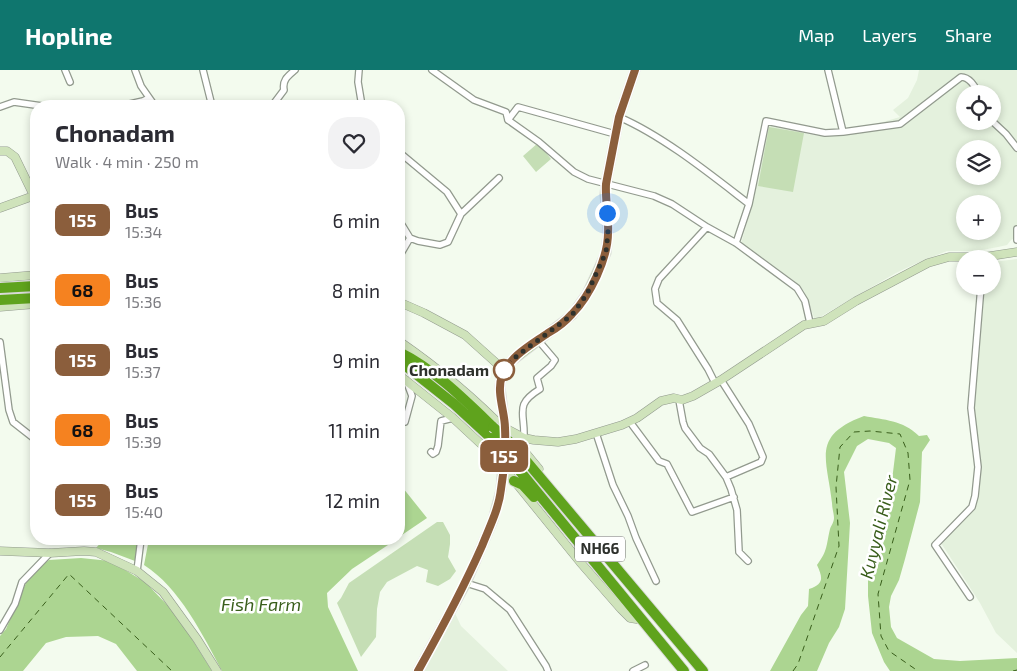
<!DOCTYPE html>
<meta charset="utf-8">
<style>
body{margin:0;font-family:"Exo 2",sans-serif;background:#f2f2f3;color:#2b2b33;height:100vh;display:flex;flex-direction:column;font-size:19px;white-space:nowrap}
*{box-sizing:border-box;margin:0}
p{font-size:16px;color:#7c7c81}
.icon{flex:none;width:28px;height:28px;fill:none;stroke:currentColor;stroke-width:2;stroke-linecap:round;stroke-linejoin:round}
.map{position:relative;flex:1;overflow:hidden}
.side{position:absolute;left:30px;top:30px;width:375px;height:445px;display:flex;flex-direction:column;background:#fff;border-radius:20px;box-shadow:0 2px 8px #0003}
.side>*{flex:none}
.badge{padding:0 10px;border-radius:8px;font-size:18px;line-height:32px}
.fabs{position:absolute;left:956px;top:15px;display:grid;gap:10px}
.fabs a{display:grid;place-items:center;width:45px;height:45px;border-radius:50%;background:#fff;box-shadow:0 2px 8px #0003;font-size:25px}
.you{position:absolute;width:25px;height:25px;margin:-12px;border:4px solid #fff;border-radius:50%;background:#1a73e8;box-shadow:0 0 0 8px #1a73e833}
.map>.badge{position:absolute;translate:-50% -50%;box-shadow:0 0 0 2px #fff}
.round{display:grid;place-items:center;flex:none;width:52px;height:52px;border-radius:20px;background:#f2f2f3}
.headline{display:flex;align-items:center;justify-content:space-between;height:85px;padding:0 25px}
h1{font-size:24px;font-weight:700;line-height:38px}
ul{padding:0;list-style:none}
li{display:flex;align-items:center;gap:15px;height:70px;padding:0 25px}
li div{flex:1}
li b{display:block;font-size:19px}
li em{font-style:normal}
li .badge{min-width:55px;font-weight:700;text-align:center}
header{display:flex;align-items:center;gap:30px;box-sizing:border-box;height:70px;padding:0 25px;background:#0f766e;color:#fff}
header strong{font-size:24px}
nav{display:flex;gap:28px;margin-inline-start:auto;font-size:18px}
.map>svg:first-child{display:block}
.built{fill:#e4f1dd;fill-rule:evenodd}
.green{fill:#c5deb5}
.water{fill:#acd591}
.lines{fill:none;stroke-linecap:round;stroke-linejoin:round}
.ferry{stroke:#395e1b;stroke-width:1;stroke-dasharray:6 5;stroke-linecap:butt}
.street-casing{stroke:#929a8e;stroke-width:8}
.secondary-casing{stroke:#929a8e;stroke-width:9}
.primary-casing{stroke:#d9dad9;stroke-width:11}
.highway-casing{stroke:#d9dad9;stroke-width:12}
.street{stroke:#fff;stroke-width:5.5}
.secondary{stroke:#cfe3bb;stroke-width:8}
.primary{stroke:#9fc877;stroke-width:9}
.highway{stroke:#5fa31d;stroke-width:10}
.highway-bridge-casing{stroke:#d9dad9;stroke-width:12;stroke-linecap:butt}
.highway-bridge{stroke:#5fa31d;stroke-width:10}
.line-casing{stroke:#fff;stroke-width:11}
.line{stroke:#8b5e3c;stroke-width:8}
.walk{stroke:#2e312c;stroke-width:5;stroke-dasharray:0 9}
.stop-dot{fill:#fff;stroke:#8b5e3c;stroke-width:2.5}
.labels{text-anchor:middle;stroke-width:5;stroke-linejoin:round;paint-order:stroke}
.shield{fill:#fff;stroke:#6d6f6b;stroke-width:1}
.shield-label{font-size:15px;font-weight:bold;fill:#2e312c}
.stop-label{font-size:16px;font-weight:bold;fill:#2e312c;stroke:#fff;text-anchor:end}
.water-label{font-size:18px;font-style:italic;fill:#395e1b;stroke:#fff}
</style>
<header>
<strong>Hopline</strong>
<nav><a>Map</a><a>Layers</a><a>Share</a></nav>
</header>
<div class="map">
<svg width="1017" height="601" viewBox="0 0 1017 601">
<rect width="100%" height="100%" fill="#f3fbee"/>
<path class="built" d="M919 0H1017V167L1011 170 1007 175 998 177 977 181H947L915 194 896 203 815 250 804 221 793 210 741 174 754 127 767 55 818 66H835L900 47 893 40 908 28 917 10ZM965 24H992V51H965ZM965 79H992V106H965ZM965 134H992V161H965Z
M1017 189V583L996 563 980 533 941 473 957 458 973 439 979 413 981 400 974 343V326L984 216H992L993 192Z
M454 541 461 556 508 601H423Z"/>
<path class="green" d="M769 57 804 63 793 122 758 116Z
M538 73 551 89 536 102 523 86Z
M437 452H443L450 465V474L448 487 456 501 450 509 438 516 426 512 428 500 417 496 387 512 380 522 377 539 376 567 361 587 337 533 341 528 349 513Z"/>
<path class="water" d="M864 346C884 350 903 350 919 366L927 365 930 370 922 382 920 432 905 489 899 510 891 526 889 537 891 557 897 568 934 589 960 591 1017 588V601H890L884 592 872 563 868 526V508L880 485 885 467 896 378 889 373 868 369 857 376 844 402 850 453 845 539 839 557 829 573 817 601H770L801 545 808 536 809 519C824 514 823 508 817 495 828 480 826 476 830 459 831 456 834 452 834 448 834 444 832 438 832 433 827 388 811 366 864 346Z
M399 413 427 448 399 467Z
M104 469H138L135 491 111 482 96 478Z
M149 469H397L352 499 327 523 328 537 358 601H222C203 565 179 517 144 495Z
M81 488 110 491 145 512 177 545 212 601H137L116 574 98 566 66 567 46 573 23 601H0V566L6 559 26 513 37 499 49 490Z"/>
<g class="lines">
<path class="ferry" d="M0 587 69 504 172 601
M793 601 798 594 839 476 836 417 840 377 854 362 870 361 900 364 908 383 910 410 878 524 881 566 889 581 918 601
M1013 601 1017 600"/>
<defs>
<path id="street" d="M65 0 70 12
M135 0 141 16 155 36
M203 0 212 36
M359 0 358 12 362 36
M432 0 474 30 506 42 508 50 518 37 615 64
M828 0 843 62
M121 36 143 31 149 28
M272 36 284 20C282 10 288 6 295 0
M0 37 14 32 42 36
M619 47C663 66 710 104 749 134L736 173
M508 50 539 72 574 102 588 109 654 126 672 134 707 157 659 209 655 219 657 233 677 250 708 299 715 313
M992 51 1006 64 1017 78
M399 82 447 122 461 144
M749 134 766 51 825 63 843 62 900 54 961 7C970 7 975 17 979 24
M399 150 410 168 418 171 440 175 448 172 461 144 499 108
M707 157 736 173 797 218 805 231 810 253
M1017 159V170
M399 187 410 168
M0 272 9 340 13 352 36 370
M721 310 749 354 763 387 761 392 726 407
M679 330 683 352 685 358 700 378 709 384 726 407 731 419 737 440 739 482 748 491
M405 352 412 326 406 310
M630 352 659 391 667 394 692 442 734 427
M596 363 613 415 628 446 636 468 656 511
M524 368C525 342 514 335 540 319L537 308 551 296 555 290 538 270
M431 382 433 384 436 382 438 376 441 351 453 348
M137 501 141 469
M466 513 485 519 510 540 546 596 548 601
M970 527 935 475 972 437 975 426 978 397 971 338 981 216
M0 560 15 534 22 512 50 483
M633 601 645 595"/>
<path id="secondary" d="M0 81H7L15 87 34 126
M0 138 36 125
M0 208 36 205
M399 232 424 243 465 265 504 300
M0 237 36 234
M399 271C451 307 500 349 539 399
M399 305 453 348 495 387 580 492 621 539 630 548 642 550
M505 358 524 368 534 370 558 372 576 369 622 355 637 348 661 331 674 328 682 330 693 326 721 310 804 255 824 251 856 231 928 193 949 187H984L1017 182
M0 481 50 483 84 481 96 482 137 501 163 522 197 569 217 601"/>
<path id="primary" d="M418 601 466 513 493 450 501 420 505 358 500 317 501 309 509 293 572 245 587 224 606 183 608 163 605 124 606 114 619 47 635 0"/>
<path id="highway" d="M0 218 36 216
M0 230 36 228
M399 282C434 299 465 330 493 357
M399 293 406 296 454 334 491 368
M512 374 703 601
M510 389 684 601
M514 411 523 415 534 427"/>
</defs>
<use href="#street" class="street-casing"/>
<use href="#secondary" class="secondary-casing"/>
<use href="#primary" class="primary-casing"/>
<use href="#highway" class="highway-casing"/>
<use href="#street" class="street"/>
<use href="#secondary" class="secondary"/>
<use href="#primary" class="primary"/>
<use href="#highway" class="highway"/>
<defs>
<path id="highway-bridge" d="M493 357 512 374
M491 368 510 389"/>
</defs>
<use href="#highway-bridge" class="highway-bridge-casing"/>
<use href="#highway-bridge" class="highway-bridge"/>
</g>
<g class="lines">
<defs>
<path id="line" d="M418 601C441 560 463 519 482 476 489 458 499 439 501 419 504 400 506 378 505 358 505 342 496 322 502 306 510 286 531 275 548 263 557 258 565 252 572 244 590 226 608 188 608 163 609 146 605 130 606 114L619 47 635 0"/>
</defs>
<use href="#line" class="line-casing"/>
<use href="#line" class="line"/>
<path class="walk" d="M504 300 509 293 518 285 572 245 587 224 606 182 608 163 607 143"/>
</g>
<circle class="stop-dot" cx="504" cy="300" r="10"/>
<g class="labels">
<rect class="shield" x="575" y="466.5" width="50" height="25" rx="4"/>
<g class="shield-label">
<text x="600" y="484">NH66</text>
</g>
<g class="stop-label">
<text x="489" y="306">Chonadam</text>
</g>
<g class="water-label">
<text transform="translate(879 457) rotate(-76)" y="6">Kuyyali River</text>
<text x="261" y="541">Fish Farm</text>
</g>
</g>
</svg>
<div class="fabs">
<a><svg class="icon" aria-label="locate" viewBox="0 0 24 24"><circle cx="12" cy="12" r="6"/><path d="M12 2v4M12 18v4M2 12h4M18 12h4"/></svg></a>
<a><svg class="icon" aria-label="layers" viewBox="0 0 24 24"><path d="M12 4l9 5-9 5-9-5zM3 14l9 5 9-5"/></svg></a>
<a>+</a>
<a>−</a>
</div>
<div class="you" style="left:607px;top:143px"></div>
<b class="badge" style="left:504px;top:386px;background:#8b5e3c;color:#fff">155</b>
<section class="side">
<div class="headline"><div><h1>Chonadam</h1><p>Walk · 4 min · 250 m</p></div><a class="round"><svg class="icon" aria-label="heart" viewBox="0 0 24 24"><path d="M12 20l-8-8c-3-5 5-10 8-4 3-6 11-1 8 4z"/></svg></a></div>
<ul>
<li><span class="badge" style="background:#8b5e3c;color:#fff">155</span><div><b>Bus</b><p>15:34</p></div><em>6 min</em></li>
<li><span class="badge" style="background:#f58220;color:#111">68</span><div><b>Bus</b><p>15:36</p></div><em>8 min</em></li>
<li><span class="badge" style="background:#8b5e3c;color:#fff">155</span><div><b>Bus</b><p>15:37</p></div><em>9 min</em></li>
<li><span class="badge" style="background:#f58220;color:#111">68</span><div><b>Bus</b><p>15:39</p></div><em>11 min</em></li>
<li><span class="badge" style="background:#8b5e3c;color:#fff">155</span><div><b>Bus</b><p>15:40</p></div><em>12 min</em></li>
</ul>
</section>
</div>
